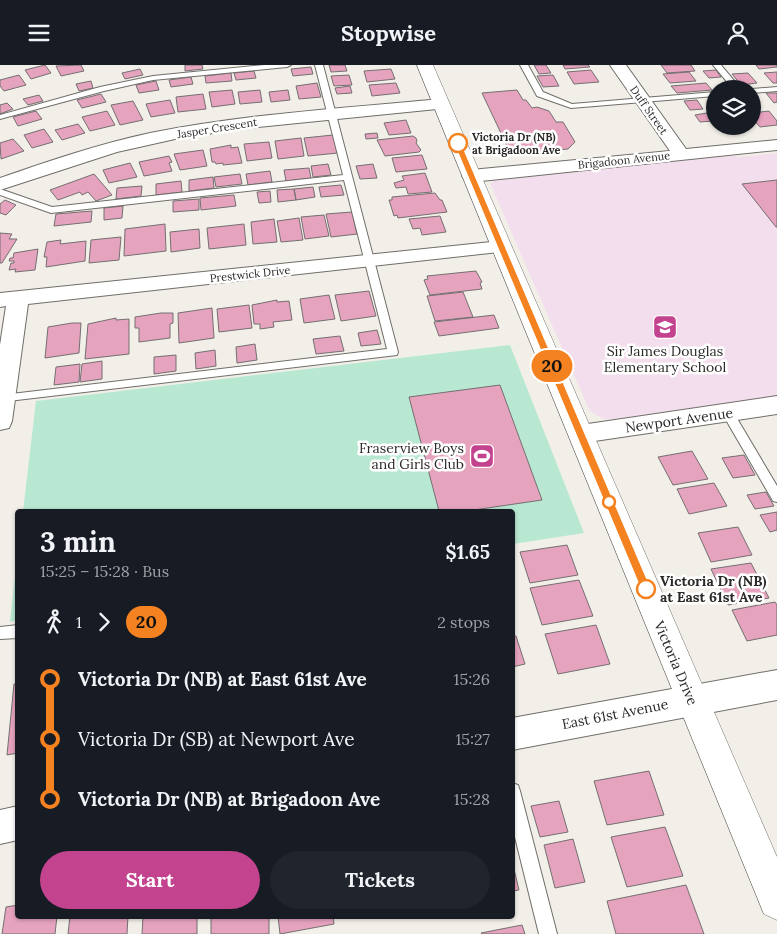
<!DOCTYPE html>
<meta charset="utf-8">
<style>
body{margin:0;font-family:Lora,serif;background:#20242c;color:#f1f3f6;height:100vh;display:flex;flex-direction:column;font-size:19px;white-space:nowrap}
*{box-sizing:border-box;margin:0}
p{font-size:16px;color:#9ea1a6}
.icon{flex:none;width:28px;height:28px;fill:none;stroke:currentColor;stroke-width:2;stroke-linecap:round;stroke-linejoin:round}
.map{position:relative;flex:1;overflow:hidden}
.details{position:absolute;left:15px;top:444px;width:500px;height:410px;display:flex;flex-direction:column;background:#171b24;border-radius:5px;box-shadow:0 1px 4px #0004}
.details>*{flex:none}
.badge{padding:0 10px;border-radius:16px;font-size:18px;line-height:32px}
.controls{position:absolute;left:706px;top:15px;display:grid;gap:10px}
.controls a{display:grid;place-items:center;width:55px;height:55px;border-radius:50%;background:#171b24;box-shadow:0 1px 4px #0004;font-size:25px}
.map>.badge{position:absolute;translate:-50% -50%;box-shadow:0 0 0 2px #fff}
.legs{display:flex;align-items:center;gap:8px;height:55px;padding:0 25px;font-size:16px}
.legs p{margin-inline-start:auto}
.overview{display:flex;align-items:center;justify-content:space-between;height:85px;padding:0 25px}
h1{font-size:28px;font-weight:700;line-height:38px}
.cta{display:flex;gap:10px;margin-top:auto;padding:10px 25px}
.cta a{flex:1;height:58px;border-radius:30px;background:#c3438e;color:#fff;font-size:20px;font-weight:700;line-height:58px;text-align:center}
.cta a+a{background:#20242c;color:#f1f3f6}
ul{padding:0 25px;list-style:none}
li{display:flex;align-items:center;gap:18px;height:60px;font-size:19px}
li i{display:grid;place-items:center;width:8px;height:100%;margin:0 6px;background:currentColor}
li i::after{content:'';width:12px;height:12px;margin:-6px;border:4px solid;border-radius:50%;background:#171b24}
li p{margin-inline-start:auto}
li:first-child i{background:linear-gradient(#0000 50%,currentColor 0)}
li:last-child i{background:linear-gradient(currentColor 50%,#0000 0)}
header{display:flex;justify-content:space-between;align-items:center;height:65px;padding:0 25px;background:#171b24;font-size:22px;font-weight:700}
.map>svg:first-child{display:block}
.education{fill:#f3deed}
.green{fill:#b9e8d2}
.building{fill:#e6a3be;stroke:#746f71}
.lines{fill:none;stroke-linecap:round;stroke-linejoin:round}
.lane-casing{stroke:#706e69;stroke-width:2}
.street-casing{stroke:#706e69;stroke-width:2}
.secondary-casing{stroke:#706e69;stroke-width:1}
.lane{fill:#fff;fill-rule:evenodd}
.street{fill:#fff;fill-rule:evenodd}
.secondary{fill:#fff;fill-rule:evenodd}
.line-1{fill:#f58220;stroke:#fff}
.stop-1-dot{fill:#fff;stroke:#f58220;stroke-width:2.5}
.labels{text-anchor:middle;stroke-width:5;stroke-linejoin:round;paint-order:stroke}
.far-street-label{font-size:11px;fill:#2a2927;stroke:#fff}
.far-stop-label{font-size:11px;font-weight:bold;fill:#2a2927;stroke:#fff;text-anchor:start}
.poi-label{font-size:14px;fill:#2a2927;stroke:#fff}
.street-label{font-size:14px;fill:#2a2927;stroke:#fff}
.stop-label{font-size:14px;font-weight:bold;fill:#2a2927;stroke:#fff;text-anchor:start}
</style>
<header><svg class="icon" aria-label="menu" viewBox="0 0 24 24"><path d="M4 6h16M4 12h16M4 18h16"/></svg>Stopwise<svg class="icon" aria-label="person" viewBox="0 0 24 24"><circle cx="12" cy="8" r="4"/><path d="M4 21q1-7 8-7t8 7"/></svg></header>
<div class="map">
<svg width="777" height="869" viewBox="0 0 777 869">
<rect width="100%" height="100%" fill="#f2efe9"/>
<path class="education" d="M777 88V331L614 354H605L594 349 589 344 523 194 491 120 492 116 726 90 740 92Z"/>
<path class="green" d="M510 280 584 468 513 479 512 446H23L36 336Z
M17 492V555L10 557Z"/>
<path class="building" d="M45 0 51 8 31 14 25 5Z
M81 0 84 6 61 11 56 1Z
M185 0H202L203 4 185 6Z
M329 0H345L347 6 331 7Z
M534 0H546L551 8 539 9Z
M563 0H588L590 2 565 4Z
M661 0H691L695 6 667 8Z
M756 0H777V2L759 4Z
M311 2 313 9 293 11 291 4Z
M140 4 143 10 125 14 122 8Z
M391 4 395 14 367 17 364 6Z
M591 5 599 17 574 19 567 7Z
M716 5 721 12 709 13 703 6Z
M254 6 256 13 236 15 234 8Z
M689 7 696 16 670 18 663 9Z
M777 7V18H773L764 8Z
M231 8 232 16 206 18 205 11Z
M748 8 757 18 741 20 732 9Z
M19 10 26 20 4 26 0 21V15Z
M349 10 352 20 334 21 331 11Z
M553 10 559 21 543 22 537 11Z
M191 12 193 19 171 22 169 15Z
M91 16 93 23 79 26 76 19Z
M156 16 159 25 139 28 136 20Z
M317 18 321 32 299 34 296 21Z
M396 18 400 28 372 31 369 20Z
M706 18 712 25 677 28 671 21Z
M350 21 352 28 337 29 335 23Z
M232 25 235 39 212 42 209 27Z
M260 25 262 37 240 39 238 27Z
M288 25 290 35 271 37 269 27Z
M517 25 523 35H526L532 43 537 42 549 46 556 57H563L575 77 568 84 522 88 508 83 482 28Z
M766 28H777V37L774 38Z
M101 29 106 37 82 43 77 35Z
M203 29 206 44 178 47 176 32Z
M39 30 43 36 28 40 23 34Z
M170 35 175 48 151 52 146 39Z
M697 35 703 44 690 45 684 36Z
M133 36 143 55 120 60 111 40Z
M7 38 13 44 0 49V40Z
M36 46 42 54 18 61 13 52Z
M107 46 115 60 90 66 82 52Z
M769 46 777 56V60L760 62 752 53V48Z
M707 48 713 56 700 57 695 50Z
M406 55 411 68 389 70 384 58Z
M78 59 85 68 62 75 55 65Z
M725 61H748L749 63 728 65Z
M44 64 53 77 32 83 24 70Z
M377 68 378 73 366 74 365 69Z
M333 70 338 88 308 91 304 73Z
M413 71 416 73 417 76 416 78 421 85 419 87 385 91 377 75Z
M301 73 304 91 278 94 275 76Z
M13 74 24 86 1 94 0 78Z
M269 77 272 93 247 96 244 79Z
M231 80V83L238 82 242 98 223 100V98L216 99 215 97H212L210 84Z
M203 85 207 101 180 105 174 89Z
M422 90 427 104 396 107 392 93Z
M169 91 172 97 169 98 172 106 144 111 139 97Z
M130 98 137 112 109 118 103 105Z
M328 99 331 110 313 112 311 101Z
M373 99 377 113 360 114 356 101Z
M309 103 311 113 286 116 284 105Z
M270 106 272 117 248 120 246 109Z
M425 108 432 127 408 129 406 122 396 123 394 118 404 115 402 111Z
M94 109 112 130 96 136 88 127 82 130 80 127 58 135 50 125Z
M240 109 242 119 216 122 214 112Z
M213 112 214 123 189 126V115Z
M777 115V162H776L742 119Z
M181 116 182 127 156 130V119Z
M341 120 344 130 321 132 319 122Z
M142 121 141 131 116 134 117 123Z
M313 122 315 132 296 135 294 124Z
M294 124 296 135 278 137 277 125Z
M270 126 271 137 259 138 257 127Z
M435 128 440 135H442L447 147 398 153 397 150 394 151 389 135H392V132Z
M234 130 236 141 201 145 200 133Z
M199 134V145L173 147V136Z
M5 135 16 140 6 150 0 148V139Z
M123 141 122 153 104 155V143Z
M92 146 91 157 54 161 56 149Z
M352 147 357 169 331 172 326 149Z
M324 150 329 171 305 174 301 152Z
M440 151 446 167 422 170 420 163 413 164 409 154Z
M299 153 303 175 281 177 277 156Z
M274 154 277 177 253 179 251 157Z
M165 159 166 186 124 191 125 164Z
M244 159 246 180 209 184 207 163Z
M199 164 200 183 171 187 170 167Z
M0 168 12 169 9 174H17L2 198H0Z
M121 172 119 195 89 198 91 175Z
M61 175 60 179 86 176 85 196 46 202 47 192H44L47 177Z
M38 184 35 205 15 207 16 204 9 205 11 198H14V196H9L10 193H13L14 188Z
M476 206 482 217 480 218 482 224 430 230 424 215 428 214 427 211Z
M369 226 376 251 341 256 335 230Z
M463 227 473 252 435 256 427 231Z
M329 230 335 254 304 258 300 234Z
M277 235V237L289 236 292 255 273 257 274 262 260 264V259H254L252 240Z
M249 240 252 263 219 267 217 244Z
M212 243 214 273 179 278 178 248Z
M161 248H173V258L170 259V273L139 277V263H135V252Z
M494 250 499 263 439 271 434 257Z
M116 253V255L129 254V289L85 294 88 259Z
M72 258H81L79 288 45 293 48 262Z
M377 265 381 279 361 281 358 268Z
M340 271 344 286 316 289 313 274Z
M255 279 257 295 237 298 236 282Z
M215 285 216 301 196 304 195 288Z
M176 290V306L154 309V292Z
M102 296V314L80 317 82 299Z
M80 299 79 317 54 320 56 302Z
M500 320 542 435 467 446H439L409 332Z
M692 386 708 414 673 420 658 392Z
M744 390 755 410 733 413 722 393Z
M714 418 727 441 689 449 677 424Z
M766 427 774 441 755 444 747 430Z
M777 447V465L770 467 760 450Z
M738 462 752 490 711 497 698 468Z
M567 480 578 510 530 518 520 487Z
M751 498 769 533 728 540 711 504Z
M579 515 593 551 542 560 530 523Z
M775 537 777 540V570L747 576 732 545Z
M596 560 610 599 558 609 545 569Z
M512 571H516L525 599 512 602Z
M14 619H18V688L7 690Z
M649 706 664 750 607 760 594 716Z
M559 736 568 767 540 772 531 741Z
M665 762 683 811 627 822 611 772Z
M573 774 585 817 555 823 544 780Z
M512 796 519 825 512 826Z
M686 820 704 869H616L607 836Z
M18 840V851H57L55 869H2L6 842Z
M70 851H128L127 869H68Z
M143 851H197V869H142Z
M211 851H269V869H211Z
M278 851H333L334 859 280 869Z
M522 860 525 869H482L481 868Z"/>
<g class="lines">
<defs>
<path id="lane" d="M264 0H291L287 2 153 15 104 26 0 54V50L100 22 153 11Z
M315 0H323L398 287 397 290 0 337V331L3 330 387 284 344 115 51 148 0 130V124L52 142 343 110Z
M520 0H528L543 27 572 39 715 27V31L571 43 537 31Z
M713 0H721L741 24H733Z
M777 22V26L752 28V24Z
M728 344 732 345 777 421V437L773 436 722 348Z
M18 560V573L0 574V562Z
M512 718 518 720 520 726 557 869H539L512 760Z"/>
<path id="street" d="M610 0H626L686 84 777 75V85L471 117 465 115 462 111 465 107 471 105 670 86Z
M441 34 447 35 449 39 447 43 258 62 184 72 117 87 0 125V113C49 96 99 79 150 68 246 49 344 43 441 34Z
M501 176 508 178 511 182 508 186 28 239 12 356 9 363 0 365V280L6 241 0 242V228Z
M777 331V349L581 378 572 376 569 369 572 362 581 360Z
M777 605V635L512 685V653Z
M18 741V775L0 779V745Z"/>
<path id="secondary" d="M417 0H433L777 792V855L764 849Z"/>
</defs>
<use href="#lane" class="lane-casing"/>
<use href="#street" class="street-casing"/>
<use href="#secondary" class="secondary-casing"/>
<use href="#lane" class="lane"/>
<use href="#street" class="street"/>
<use href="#secondary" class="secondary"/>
</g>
<path class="line-1" d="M458 76 461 78 651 524 650 528 646 529 641 524 454 78Z"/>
<defs>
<symbol id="school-square" viewBox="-11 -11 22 22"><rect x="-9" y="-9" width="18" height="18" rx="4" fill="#c3438e" stroke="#fff"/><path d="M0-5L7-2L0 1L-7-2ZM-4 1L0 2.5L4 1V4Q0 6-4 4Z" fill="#fff"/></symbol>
<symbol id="stadium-square" viewBox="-11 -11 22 22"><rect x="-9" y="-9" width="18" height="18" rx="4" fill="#c3438e" stroke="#fff"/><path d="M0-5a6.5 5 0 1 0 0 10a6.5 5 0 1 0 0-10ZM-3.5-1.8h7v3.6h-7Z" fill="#fff"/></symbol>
</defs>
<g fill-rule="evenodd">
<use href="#school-square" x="651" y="248" width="28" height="28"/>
<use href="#stadium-square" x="468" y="377" width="28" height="28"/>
</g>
<g class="stop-1-dot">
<circle cx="458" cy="78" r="9"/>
<circle cx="609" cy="437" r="6"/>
<circle cx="646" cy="524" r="9"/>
</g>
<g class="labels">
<g class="far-street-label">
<text transform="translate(649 45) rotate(55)" y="4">Duff Street</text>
<text transform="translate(217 63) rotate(-9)" y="4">Jasper Crescent</text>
<text transform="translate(624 95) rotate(-6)" y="4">Brigadoon Avenue</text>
<text transform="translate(250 209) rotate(-6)" y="4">Prestwick Drive</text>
</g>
<g class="far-stop-label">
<text x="472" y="76">Victoria Dr (NB)<tspan x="472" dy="13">at Brigadoon Ave</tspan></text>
</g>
<g class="poi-label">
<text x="665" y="291">Sir James Douglas<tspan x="665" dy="16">Elementary School</tspan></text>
<text x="464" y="388" text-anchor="end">Fraserview Boys<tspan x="464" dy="16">and Girls Club</tspan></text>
</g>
<g class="street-label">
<text transform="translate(679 355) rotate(-8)" y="5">Newport Avenue</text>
<text transform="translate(676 598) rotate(67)" y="5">Victoria Drive</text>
<text transform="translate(615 649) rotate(-11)" y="5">East 61st Avenue</text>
</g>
<g class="stop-label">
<text x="660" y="521">Victoria Dr (NB)<tspan x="660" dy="16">at East 61st Ave</tspan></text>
</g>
</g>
</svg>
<div class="controls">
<a><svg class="icon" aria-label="layers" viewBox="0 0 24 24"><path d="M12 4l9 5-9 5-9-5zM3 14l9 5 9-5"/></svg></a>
</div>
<b class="badge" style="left:552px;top:301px;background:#f58220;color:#111">20</b>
<section class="details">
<div class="overview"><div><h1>3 min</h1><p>15:25 – 15:28 · Bus</p></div><b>$1.65</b></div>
<div class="legs"><svg class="icon" aria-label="walk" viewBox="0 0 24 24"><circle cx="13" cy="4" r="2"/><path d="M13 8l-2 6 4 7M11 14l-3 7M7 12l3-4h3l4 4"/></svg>1<svg class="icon" aria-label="forward" viewBox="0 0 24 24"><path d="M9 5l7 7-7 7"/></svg><b class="badge" style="background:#f58220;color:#111">20</b><p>2 stops</p></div>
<ul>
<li><i style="color:#f58220"></i><b>Victoria Dr (NB) at East 61st Ave</b><p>15:26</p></li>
<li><i style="color:#f58220"></i><span>Victoria Dr (SB) at Newport Ave</span><p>15:27</p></li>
<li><i style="color:#f58220"></i><b>Victoria Dr (NB) at Brigadoon Ave</b><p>15:28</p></li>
</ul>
<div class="cta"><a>Start</a><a>Tickets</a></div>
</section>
</div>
